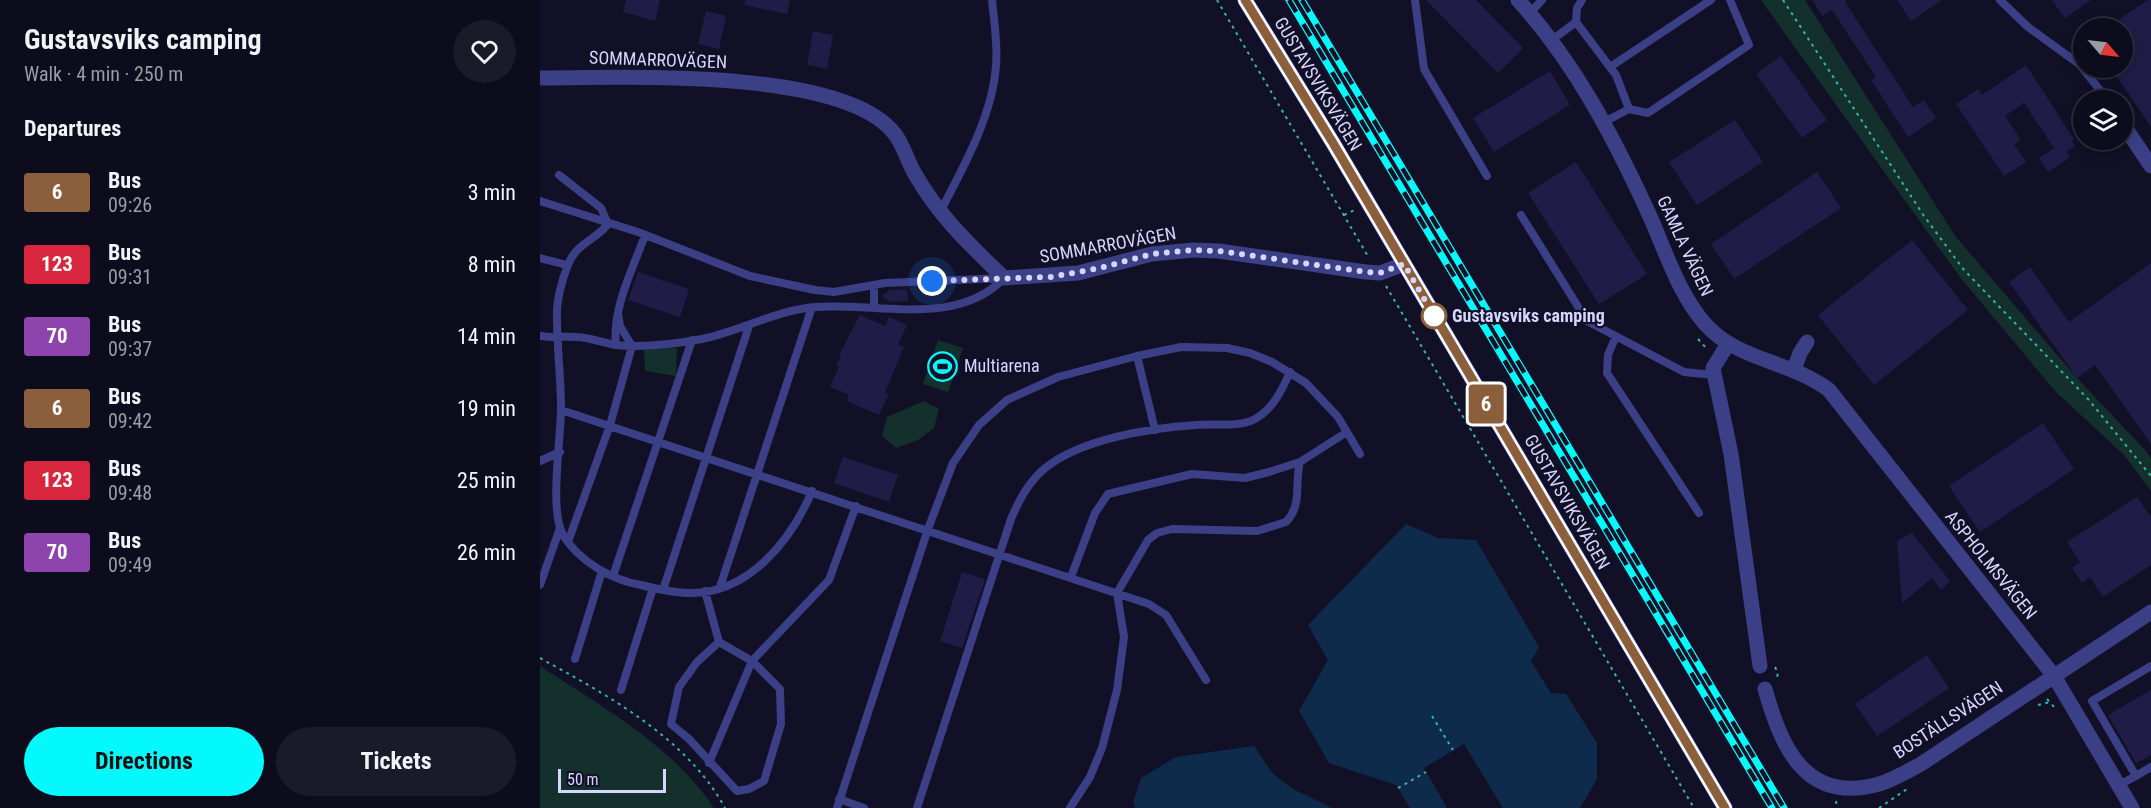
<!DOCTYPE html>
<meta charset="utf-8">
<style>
body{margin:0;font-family:"Roboto Condensed",sans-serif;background:#1b1a29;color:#f1f3f6;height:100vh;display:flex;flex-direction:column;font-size:22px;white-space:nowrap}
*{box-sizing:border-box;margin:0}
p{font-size:20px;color:#9a9ba3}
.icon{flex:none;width:33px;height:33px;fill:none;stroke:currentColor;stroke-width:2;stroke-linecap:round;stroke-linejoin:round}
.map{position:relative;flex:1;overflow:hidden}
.side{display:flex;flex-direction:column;background:#0d0c1c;width:540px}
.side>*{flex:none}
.badge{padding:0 12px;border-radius:4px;font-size:21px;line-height:39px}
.needle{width:39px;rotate:118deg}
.controls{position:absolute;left:1533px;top:18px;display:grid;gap:12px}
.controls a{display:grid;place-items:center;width:60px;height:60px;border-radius:50%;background:#0d0c1c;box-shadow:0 3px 15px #0003,0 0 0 2px #2d2c3b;font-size:30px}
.scale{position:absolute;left:18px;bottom:15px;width:108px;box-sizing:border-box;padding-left:6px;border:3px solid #d6d5fe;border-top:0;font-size:16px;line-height:21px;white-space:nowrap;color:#d6d5fe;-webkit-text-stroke:4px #111026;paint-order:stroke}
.you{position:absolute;width:30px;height:30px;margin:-15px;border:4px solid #fff;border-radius:50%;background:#1a73e8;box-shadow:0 0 0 9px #1a73e833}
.map>.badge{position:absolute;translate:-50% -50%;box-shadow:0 0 0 3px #fff}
h2{padding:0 24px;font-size:22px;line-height:54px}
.round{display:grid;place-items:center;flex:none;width:63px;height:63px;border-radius:32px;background:#1b1a29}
.summary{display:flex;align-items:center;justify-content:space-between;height:102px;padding:0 24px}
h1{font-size:28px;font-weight:700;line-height:45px}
.button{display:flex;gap:12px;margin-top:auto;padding:12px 24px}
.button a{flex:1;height:69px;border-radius:36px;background:#04f9fc;color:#111;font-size:24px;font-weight:700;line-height:69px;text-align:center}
.button a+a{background:#1b1a29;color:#f1f3f6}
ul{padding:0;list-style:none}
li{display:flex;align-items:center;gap:18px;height:72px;padding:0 24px}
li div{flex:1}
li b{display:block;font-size:22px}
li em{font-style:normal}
li .badge{min-width:66px;font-weight:700;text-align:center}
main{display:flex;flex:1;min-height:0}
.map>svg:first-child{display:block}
.green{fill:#13302d}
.water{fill:#0f2b4b}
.building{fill:#211c47}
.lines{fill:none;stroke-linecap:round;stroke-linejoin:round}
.path{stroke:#31b7a3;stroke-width:2;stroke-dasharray:3 4.5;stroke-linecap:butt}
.lane{stroke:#3b3f85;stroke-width:8}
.street{stroke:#3b3f85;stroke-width:15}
.secondary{stroke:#6e77fd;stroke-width:15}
.rail-casing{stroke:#04f9fc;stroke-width:7}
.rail{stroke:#111026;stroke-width:4.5;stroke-dasharray:14;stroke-linecap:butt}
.line-casing{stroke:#fff;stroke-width:14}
.line{stroke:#8b5e3c;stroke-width:9}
.walk{stroke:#d6d5fe;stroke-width:6;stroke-dasharray:0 10.8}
.stop-dot{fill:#fff;stroke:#8b5e3c;stroke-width:3}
.labels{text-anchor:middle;stroke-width:4.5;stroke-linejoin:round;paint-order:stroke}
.street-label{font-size:18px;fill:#d6d5fe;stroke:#111026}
.stop-label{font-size:18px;font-weight:bold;fill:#d6d5fe;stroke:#111026;text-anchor:start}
.poi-label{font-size:18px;fill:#d6d5fe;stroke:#111026;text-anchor:start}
</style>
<main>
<section class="side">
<div class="summary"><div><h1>Gustavsviks camping</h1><p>Walk · 4 min · 250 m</p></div><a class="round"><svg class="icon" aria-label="heart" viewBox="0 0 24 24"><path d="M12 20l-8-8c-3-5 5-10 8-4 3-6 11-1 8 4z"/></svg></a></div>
<h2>Departures</h2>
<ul>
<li><span class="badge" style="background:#8b5e3c;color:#fff">6</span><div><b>Bus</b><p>09:26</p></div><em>3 min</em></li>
<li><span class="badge" style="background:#d7263d;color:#fff">123</span><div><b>Bus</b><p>09:31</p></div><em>8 min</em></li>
<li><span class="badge" style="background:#8e44ad;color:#fff">70</span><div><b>Bus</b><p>09:37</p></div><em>14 min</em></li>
<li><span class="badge" style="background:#8b5e3c;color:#fff">6</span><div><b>Bus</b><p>09:42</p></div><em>19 min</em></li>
<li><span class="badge" style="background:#d7263d;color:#fff">123</span><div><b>Bus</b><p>09:48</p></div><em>25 min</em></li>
<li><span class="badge" style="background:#8e44ad;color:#fff">70</span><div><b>Bus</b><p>09:49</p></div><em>26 min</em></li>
</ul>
<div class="button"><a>Directions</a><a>Tickets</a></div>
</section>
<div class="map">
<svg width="1611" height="808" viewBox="0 0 1611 808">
<rect width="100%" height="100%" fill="#111026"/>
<path class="green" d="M1221 0H1265L1416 237 1537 378 1605 450 1611 458V491L1584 455 1515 391 1419 276Z
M398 340 423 348 408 392 383 384Z
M137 348 136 376 105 371 104 350Z
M384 401 399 409 394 428 378 440 356 448 342 436 347 417Z
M0 666C61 706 133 746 174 808H0Z"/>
<path class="water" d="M866 524 898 538 936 540 999 647 991 661 1011 693 1026 694 1057 743V779L1040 808H963L924 744 884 768 907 808H870L856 785 789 763 759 711 788 660 768 625Z
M714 746 733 774 753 789 792 808H595L593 802 601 778 636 757Z"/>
<path class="building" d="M86 0H120L115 21 83 12Z
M205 0H250L247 14 204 5Z
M886 0H936L983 48 958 73Z
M1272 0H1307L1305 2 1373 107 1384 100 1396 118 1368 137 1331 80 1336 77 1292 10 1283 16Z
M1357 0H1402L1371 21Z
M1512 0H1551L1525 18Z
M1608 0H1611V127L1571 68H1582V28H1566Z
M166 11 186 16 179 49 158 44Z
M273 31 293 35 287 69 267 65Z
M1241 56 1287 120 1262 138 1216 74Z
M1486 65 1534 139 1532 141 1535 146 1526 152 1530 157 1508 172 1499 158 1514 148 1484 103 1465 116 1481 140 1474 144 1486 162 1464 176 1416 104 1438 89 1442 95Z
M1010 71 1030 105 954 152 933 118Z
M1195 120 1223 162 1157 205 1129 162Z
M1036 162 1107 274 1059 304 988 193Z
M1277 172 1301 208 1194 279 1171 244Z
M1372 240 1428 310 1334 385 1278 315Z
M1611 263V444L1555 365 1537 378 1469 282 1490 267 1529 322Z
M98 272 149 289 140 317 88 300Z
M367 289 368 301 350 302 342 296 349 290Z
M320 315 345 326 349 317 367 325 358 344 364 347 345 392 349 394 339 415 307 401 309 395 290 387 299 367 296 366 301 356 299 355Z
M1503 423 1534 469 1440 532 1409 486Z
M303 457 358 475 349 502 294 483Z
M1597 497 1611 517V565L1563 597 1550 577 1542 583 1532 568 1540 562 1527 542Z
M1372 533 1410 581 1401 590 1392 578 1362 603 1357 541Z
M422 572 445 579 422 648 400 641Z
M1387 655 1409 688 1337 736 1315 704Z
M1611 690V755L1596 763 1568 715Z"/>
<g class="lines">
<path class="path" d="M677 0 829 258
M1243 0 1384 216 1424 270 1548 399 1611 476
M804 215 815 210
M846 286 1154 808
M1158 339 1168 350
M0 658C67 695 147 738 185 808
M1235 667 1238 673 1236 681
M1507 699 1515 708
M1498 705 1510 702
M892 716 913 750
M858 788 886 772
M1296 801 1297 808
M1339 808 1367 789"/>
<path class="lane" d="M875 0 884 69 947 176
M1460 0 1488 27 1539 64 1568 100
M990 13 1002 0
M1036 22 1076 75 1089 109
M1012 40 1036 22 1037 8 1042 0
M1070 67 1171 0
M1064 122 1089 109 1108 113 1209 45 1190 0
M19 175 61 208 68 224
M0 201 98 232 210 276 275 290 294 292 345 283 463 278
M400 212C423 168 453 115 456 65 458 44 454 21 452 0
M981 215 1047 321 1144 372 1174 375
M68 224C56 240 36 243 28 265 22 279 16 302 17 318 17 348 21 378 21 408 21 439 9 510 23 535 39 561 71 580 101 585 117 589 134 593 150 593 209 594 252 539 272 491
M0 258 27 265
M334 285V307
M0 336C12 338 24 336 36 337 49 337 63 343 76 345 104 348 135 344 162 339 201 331 236 310 276 307 335 302 417 328 464 278
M1076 336 1068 355 1067 373 1159 513
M76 345C72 308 93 269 105 235
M597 356 615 430
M21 410 609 604 626 615 666 680
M0 461 20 452
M28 542 70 425 92 346 80 326 78 314
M73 576 152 340
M531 577 555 513 568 494 652 474 705 478 729 472 760 462 807 432
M0 585 20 528
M180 587 272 307
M123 590 209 326
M165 591 179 642 212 661 240 689 241 724 224 781 209 789 197 791 149 739 131 724 139 687 157 662 179 642
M35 659 62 571
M81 690 113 588
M169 763 212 661 289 580 316 506
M1596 776 1611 767
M1579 785 1596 776 1552 701 1611 666
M299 799 324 808
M297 808 388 529 413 463 439 425 467 400 518 377 597 356 641 347 687 348 710 353 732 362 766 383 798 417 820 454
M377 808 471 519C479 500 488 483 504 469 540 439 610 428 656 425 675 423 698 428 715 419 733 409 742 390 750 372
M530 808 550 777 562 748 577 690 584 637 577 593 608 540 617 533 632 529 717 531 746 522C763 504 754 484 760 462"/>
<path class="street" d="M978 0C1035 63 1073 136 1108 212 1125 249 1138 294 1166 325 1199 361 1251 361 1289 390L1514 676 1592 808
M0 78C81 78 301 67 354 133 364 145 367 161 375 174 398 215 430 245 464 278L538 273 612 254 653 250 679 251 826 272 840 273 864 264
M1582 123 1611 166
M1188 344 1173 368 1191 454 1220 666
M1254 370 1260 353 1267 342
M1225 689C1241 746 1265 805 1339 784 1353 780 1368 771 1381 764L1611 612"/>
<path class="secondary" d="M705 0 793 143 1185 808"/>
<defs>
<path id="rail" d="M749 0 1232 808
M762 0 1244 808"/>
</defs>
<use href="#rail" class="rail-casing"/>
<use href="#rail" class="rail"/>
</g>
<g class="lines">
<defs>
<path id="line" d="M705 0 793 143 1185 808"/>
</defs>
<use href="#line" class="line-casing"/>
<use href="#line" class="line"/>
<path class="walk" d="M392 281 511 277 560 268 612 254 653 250 679 251 826 272 840 273 864 264 894 316"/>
</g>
<defs>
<symbol id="stadium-ring" viewBox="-11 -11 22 22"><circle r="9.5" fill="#111026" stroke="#04f9fc" stroke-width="1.5"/><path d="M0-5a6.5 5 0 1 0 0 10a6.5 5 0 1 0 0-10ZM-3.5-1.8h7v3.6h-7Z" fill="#04f9fc"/></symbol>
</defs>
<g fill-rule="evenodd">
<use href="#stadium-ring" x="386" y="350" width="33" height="33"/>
</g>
<circle class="stop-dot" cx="894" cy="316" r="12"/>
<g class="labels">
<g class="street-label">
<text transform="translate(118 60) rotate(2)" y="6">SOMMARROVÄGEN</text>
<text transform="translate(778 84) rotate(59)" y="6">GUSTAVSVIKSVÄGEN</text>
<text transform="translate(568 245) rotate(-10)" y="6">SOMMARROVÄGEN</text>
<text transform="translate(1145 246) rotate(65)" y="6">GAMLA VÄGEN</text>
<text transform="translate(1027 502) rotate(60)" y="6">GUSTAVSVIKSVÄGEN</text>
<text transform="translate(1451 565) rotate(51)" y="6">ASPHOLMSVÄGEN</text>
<text transform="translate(1408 720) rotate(-33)" y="6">BOSTÄLLSVÄGEN</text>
</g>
<g class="stop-label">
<text x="912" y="322">Gustavsviks camping</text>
</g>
<g class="poi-label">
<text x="424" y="372">Multiarena</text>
</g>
</g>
</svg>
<div class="controls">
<a><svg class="needle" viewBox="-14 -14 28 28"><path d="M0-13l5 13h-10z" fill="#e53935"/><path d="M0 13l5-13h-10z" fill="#9a9ba3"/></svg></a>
<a><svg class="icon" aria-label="layers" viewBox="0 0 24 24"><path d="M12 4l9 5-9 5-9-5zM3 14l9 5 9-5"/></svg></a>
</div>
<div class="scale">50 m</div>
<div class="you" style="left:392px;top:281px"></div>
<b class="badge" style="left:946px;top:404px;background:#8b5e3c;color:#fff">6</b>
</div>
</main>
